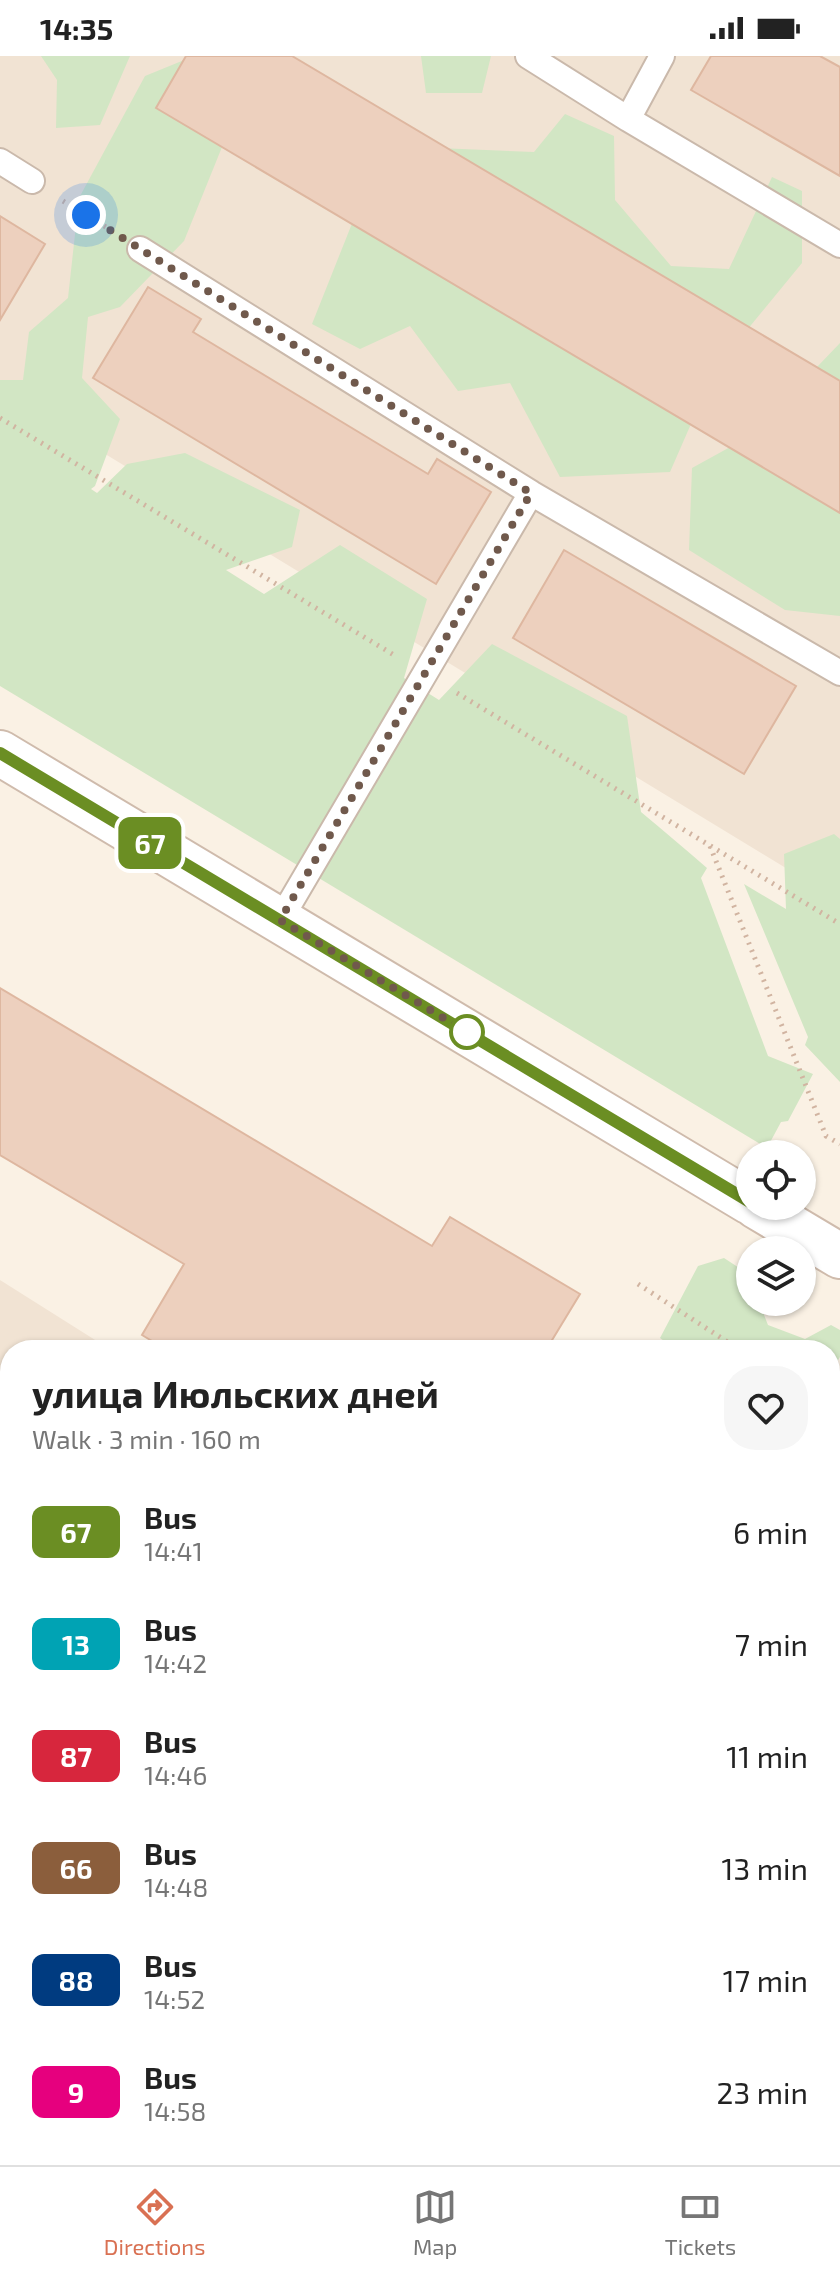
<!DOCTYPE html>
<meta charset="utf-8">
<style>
body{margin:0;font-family:"Exo 2",sans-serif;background:#f6f6f6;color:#222;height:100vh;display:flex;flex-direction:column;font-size:30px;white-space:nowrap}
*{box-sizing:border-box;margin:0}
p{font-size:26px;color:#767676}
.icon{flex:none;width:44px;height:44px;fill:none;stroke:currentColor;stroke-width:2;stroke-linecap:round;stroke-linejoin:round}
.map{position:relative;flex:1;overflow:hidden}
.side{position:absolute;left:0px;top:1284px;width:840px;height:826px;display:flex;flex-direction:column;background:#fff;border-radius:32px 32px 0 0;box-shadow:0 2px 6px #0004}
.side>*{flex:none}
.badge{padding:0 16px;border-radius:12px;font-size:28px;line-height:52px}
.fabs{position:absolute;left:736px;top:1084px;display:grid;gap:16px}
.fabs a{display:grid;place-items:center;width:80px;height:80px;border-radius:50%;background:#fff;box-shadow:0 2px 6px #0004;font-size:40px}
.you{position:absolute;width:40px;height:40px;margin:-20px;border:6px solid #fff;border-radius:50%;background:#1a73e8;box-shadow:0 0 0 12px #1a73e833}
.map>.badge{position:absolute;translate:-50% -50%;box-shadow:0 0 0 4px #fff}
.round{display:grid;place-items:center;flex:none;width:84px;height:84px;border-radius:32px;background:#f6f6f6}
.summary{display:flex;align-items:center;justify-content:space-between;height:136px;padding:0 32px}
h1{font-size:38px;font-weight:700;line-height:60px}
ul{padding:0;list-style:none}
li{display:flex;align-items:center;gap:24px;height:112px;padding:0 32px}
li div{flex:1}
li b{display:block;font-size:30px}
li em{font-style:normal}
li .badge{min-width:88px;font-weight:700;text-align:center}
.status{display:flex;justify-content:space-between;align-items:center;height:56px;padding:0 40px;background:#fff;direction:ltr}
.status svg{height:22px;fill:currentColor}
.dock{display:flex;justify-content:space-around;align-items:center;height:112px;border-top:2px solid #e0e0e0;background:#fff;font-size:22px;color:#767676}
.dock a{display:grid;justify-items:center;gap:4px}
.dock .active{color:#d97153}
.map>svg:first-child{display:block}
.residential{fill:#f1e3d3}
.green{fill:#d2e6c4}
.building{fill:#edd0be;stroke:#deb7a0;stroke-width:2}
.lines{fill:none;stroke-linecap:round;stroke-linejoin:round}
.lane-casing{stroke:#cab9ab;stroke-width:28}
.secondary-casing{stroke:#cfbbac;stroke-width:48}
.path{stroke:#d1b4a1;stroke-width:5;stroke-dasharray:2 6;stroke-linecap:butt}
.lane{stroke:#fff;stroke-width:24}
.secondary{stroke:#fff;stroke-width:44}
.line-casing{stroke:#fff;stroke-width:18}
.line{stroke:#6b8e23;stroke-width:12}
.walk{stroke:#70594c;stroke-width:8;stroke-dasharray:0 14.4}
.stop-dot{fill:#fff;stroke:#6b8e23;stroke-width:4}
</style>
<div class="status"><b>14:35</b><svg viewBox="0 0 49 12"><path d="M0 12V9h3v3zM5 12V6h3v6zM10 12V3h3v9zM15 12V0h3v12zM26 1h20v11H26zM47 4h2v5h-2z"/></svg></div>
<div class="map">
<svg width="840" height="2109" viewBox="0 0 840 2109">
<rect width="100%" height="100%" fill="#faf1e4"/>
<path class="residential" d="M0 0H840V845L0 334Z
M0 1224 111 1294H10V2100H645L639 2109H0Z"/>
<path class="green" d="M41 0H130L100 69 56 72 57 24Z
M194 0 221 37 222 91 184 185 120 251 88 261 82 322 120 363 95 430 91 433 97 437 127 408 185 397 300 454 292 491 226 514 264 538 340 489 427 543 404 622 439 644 492 588 627 660 641 756C663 774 685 793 707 812L701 822 768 1000 813 1018 788 1065 781 1066 767 1092 0 630V324H23L29 276 68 242 79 142 145 20Z
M421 0H491L482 37H426Z
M565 58 614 80 615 144 671 210 729 213 772 121 802 135V207L715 313 670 416 560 421 510 327 458 335 410 270 360 293 312 268 353 165 438 92 534 96Z
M840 287V560L785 554 689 494 692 412 752 379Z
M834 778 840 783V1026L805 989 808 981 744 828 786 853 784 798Z
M724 1202 750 1219V1246H759L768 1269 805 1283 831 1269 840 1274V1301L830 1317V1294H676L660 1282 698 1210Z"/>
<path class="building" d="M186 0H292L840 325V457L156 52Z
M711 0H820L840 11V120L691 34Z
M0 160 45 188 0 264Z
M148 231 201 263 193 276 428 418 437 403 491 436 436 528 93 322Z
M564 494 796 630 744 718 513 582Z
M0 932 432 1190 450 1161 580 1238 546 1294H167L142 1279 184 1208 0 1099Z
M0 1385 10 1392V1529L0 1523Z
M830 1425 840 1431V1568L830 1562Z
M830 1660 840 1667V1747L830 1741Z
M65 2100H224L218 2109H59Z
M256 2100H604L599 2109H251Z"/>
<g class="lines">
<defs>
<path id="lane" d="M528 0 628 63 662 0
M628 63 840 189
M0 105 32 125
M140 193 531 437 280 864
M531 437 840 617
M0 1649 10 1655
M0 1969 10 1952
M830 2046 840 2034
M776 2109 783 2100"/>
<path id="secondary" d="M0 697 750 1146
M756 1150 840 1200"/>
</defs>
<use href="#lane" class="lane-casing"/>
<use href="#secondary" class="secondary-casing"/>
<path class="path" d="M63 145 109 173
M0 362 394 599
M457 637 840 868
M710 790 826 1080 840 1088
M638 1228 740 1294
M830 1351 840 1357"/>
<use href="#lane" class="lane"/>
<use href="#secondary" class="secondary"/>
</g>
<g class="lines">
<defs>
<path id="line" d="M0 697 750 1146"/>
</defs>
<use href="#line" class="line-casing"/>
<use href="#line" class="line"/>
<path class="walk" d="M86 159 531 437 280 864 467 976"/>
</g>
<circle class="stop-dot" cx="467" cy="976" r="16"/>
</svg>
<div class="fabs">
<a><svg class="icon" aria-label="locate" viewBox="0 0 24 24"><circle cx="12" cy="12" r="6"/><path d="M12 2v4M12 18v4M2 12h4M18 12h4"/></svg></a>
<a><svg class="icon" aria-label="layers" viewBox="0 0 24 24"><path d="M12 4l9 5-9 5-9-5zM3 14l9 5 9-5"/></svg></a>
</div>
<div class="you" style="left:86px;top:159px"></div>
<b class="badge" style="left:150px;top:787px;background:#6b8e23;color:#fff">67</b>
<section class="side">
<div class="summary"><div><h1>улица Июльских дней</h1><p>Walk · 3 min · 160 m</p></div><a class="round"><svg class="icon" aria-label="heart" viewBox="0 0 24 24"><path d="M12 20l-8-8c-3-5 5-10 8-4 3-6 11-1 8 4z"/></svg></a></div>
<ul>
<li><span class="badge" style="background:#6b8e23;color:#fff">67</span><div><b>Bus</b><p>14:41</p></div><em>6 min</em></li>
<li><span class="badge" style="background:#00a3b4;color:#fff">13</span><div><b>Bus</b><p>14:42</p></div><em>7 min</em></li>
<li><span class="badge" style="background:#d7263d;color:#fff">87</span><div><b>Bus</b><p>14:46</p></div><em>11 min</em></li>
<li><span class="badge" style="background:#8b5e3c;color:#fff">66</span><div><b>Bus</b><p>14:48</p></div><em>13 min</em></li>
<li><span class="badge" style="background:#003b80;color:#fff">88</span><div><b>Bus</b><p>14:52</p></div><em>17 min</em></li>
<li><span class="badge" style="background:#e6007e;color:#fff">9</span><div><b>Bus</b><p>14:58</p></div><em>23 min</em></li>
</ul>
</section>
</div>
<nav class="dock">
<a class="active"><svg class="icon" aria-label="directions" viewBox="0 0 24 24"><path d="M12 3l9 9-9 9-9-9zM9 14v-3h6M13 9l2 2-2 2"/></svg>Directions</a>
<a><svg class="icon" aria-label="map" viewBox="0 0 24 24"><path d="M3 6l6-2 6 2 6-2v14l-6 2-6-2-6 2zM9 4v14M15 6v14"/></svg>Map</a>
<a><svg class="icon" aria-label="tickets" viewBox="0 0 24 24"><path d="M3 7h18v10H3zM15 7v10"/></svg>Tickets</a>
</nav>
